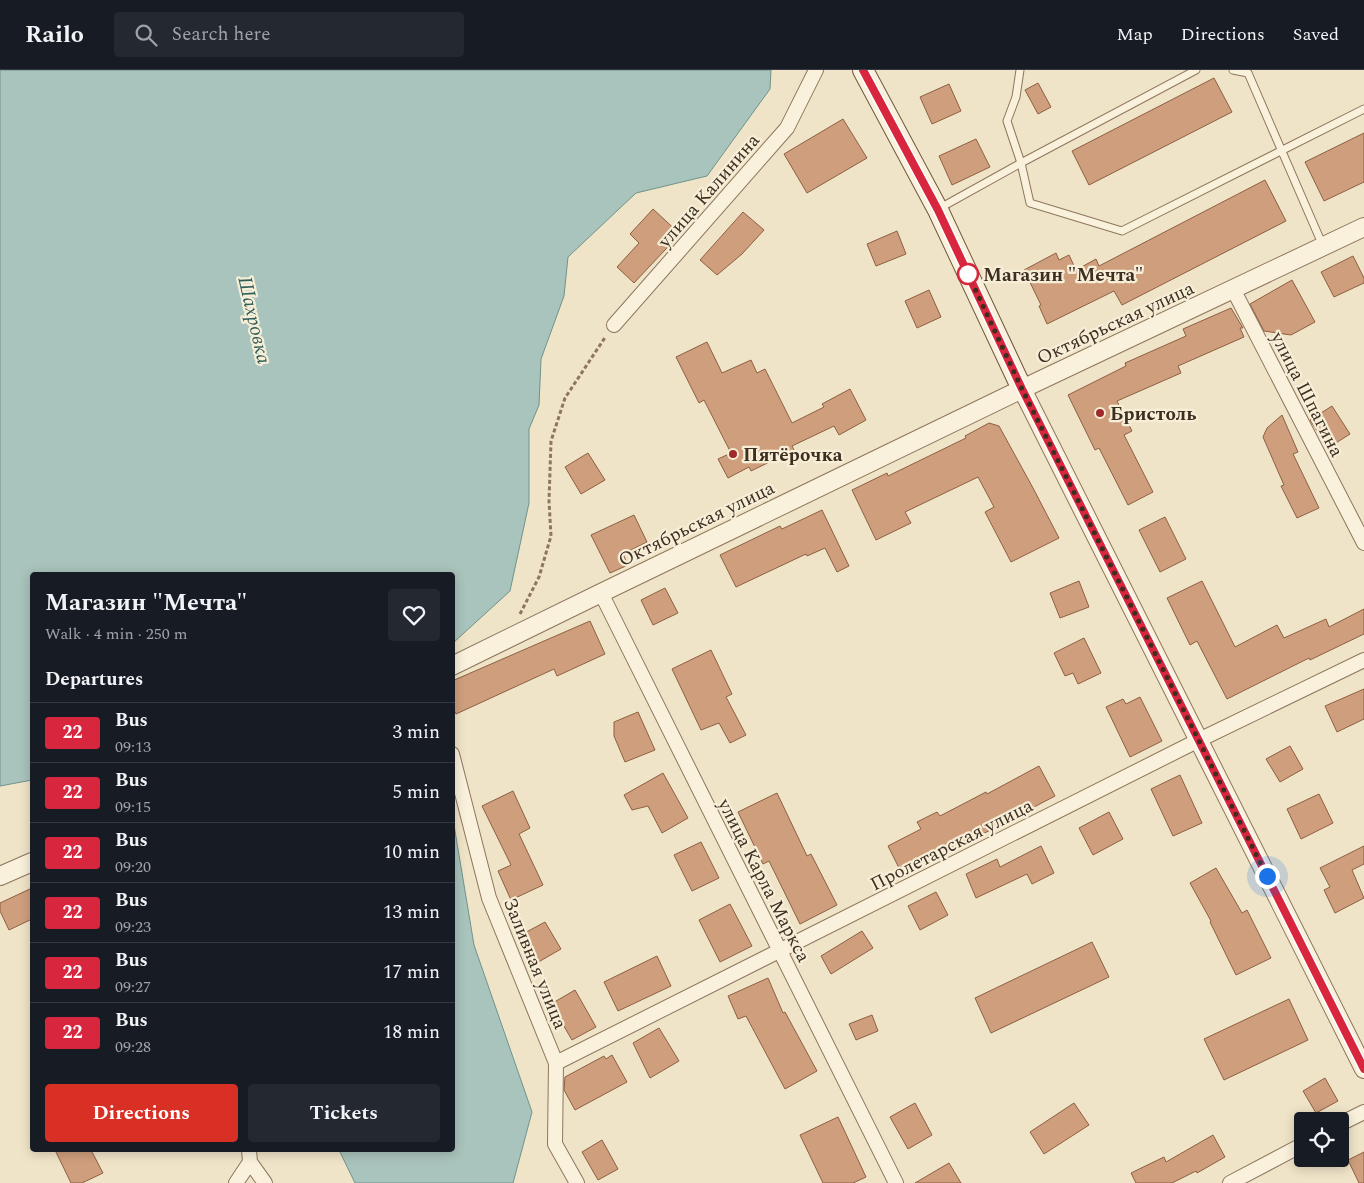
<!DOCTYPE html>
<meta charset="utf-8">
<style>
body{margin:0;font-family:Spectral,serif;background:#242831;color:#f1f3f6;height:100vh;display:flex;flex-direction:column;font-size:19px;white-space:nowrap}
*{box-sizing:border-box;margin:0}
p{font-size:16px;color:#9ea1a6}
.icon{flex:none;width:28px;height:28px;fill:none;stroke:currentColor;stroke-width:2;stroke-linecap:round;stroke-linejoin:round}
.map{position:relative;flex:1;overflow:hidden}
.panel{position:absolute;left:30px;top:502px;width:425px;height:580px;display:flex;flex-direction:column;background:#171b24;border-radius:5px;box-shadow:0 2px 12px #0003}
.panel>*{flex:none}
.badge{padding:0 10px;border-radius:4px;font-size:18px;line-height:32px}
.fabs{position:absolute;left:1294px;top:1042px;display:grid;gap:10px}
.fabs a{display:grid;place-items:center;width:55px;height:55px;border-radius:5px;background:#171b24;box-shadow:0 2px 12px #0003;font-size:25px}
.you{position:absolute;width:25px;height:25px;margin:-12px;border:4px solid #fff;border-radius:50%;background:#1a73e8;box-shadow:0 0 0 8px #1a73e833}
.map>.badge{position:absolute;translate:-50% -50%;box-shadow:0 0 0 2px #fff}
h2{padding:0 15px;font-size:19px;line-height:45px}
.round{display:grid;place-items:center;flex:none;width:52px;height:52px;border-radius:5px;background:#242831}
.head{display:flex;align-items:center;justify-content:space-between;height:85px;padding:0 15px}
h1{font-size:24px;font-weight:700;line-height:38px}
.primary-button{display:flex;gap:10px;margin-top:auto;padding:10px 15px}
.primary-button a{flex:1;height:58px;border-radius:5px;background:#d93025;color:#fff;font-size:20px;font-weight:700;line-height:58px;text-align:center}
.primary-button a+a{background:#242831;color:#f1f3f6}
ul{padding:0;list-style:none}
li{display:flex;align-items:center;gap:15px;height:60px;padding:0 15px;border-top:1px solid #363941}
li div{flex:1}
li b{display:block;font-size:19px}
li em{font-style:normal}
li .badge{min-width:55px;font-weight:700;text-align:center}
header{display:flex;align-items:center;gap:30px;box-sizing:border-box;height:70px;padding:0 25px;background:#171b24;border-bottom:1px solid #363941}
header strong{font-size:24px}
nav{display:flex;gap:28px;margin-inline-start:auto;font-size:18px}
.search{width:350px;height:45px;background:#242831;display:flex;align-items:center;gap:12px;box-sizing:border-box;padding:0 18px;border-radius:5px;color:#9ea1a6;font-size:19px}
.map>svg:first-child{display:block}
.water{fill:#a9c4bc;stroke:#6f938a}
.building{fill:#cf9f7d;stroke:#8d5f41}
.lines{fill:none;stroke-linecap:round;stroke-linejoin:round}
.service-casing{stroke:#8d765c;stroke-width:9}
.minor-casing{stroke:#8d765c;stroke-width:16}
.tertiary-casing{stroke:#8d765c;stroke-width:20}
.secondary-casing{stroke:#6f573f;stroke-width:22}
.path{stroke:#8d765c;stroke-width:3;stroke-dasharray:4 2.5;stroke-linecap:butt}
.service{stroke:#faf1dc;stroke-width:7}
.minor{stroke:#faf1dc;stroke-width:14}
.tertiary{stroke:#faf1dc;stroke-width:18}
.secondary{stroke:#faf1dc;stroke-width:20}
.line-casing{stroke:#fff;stroke-width:11}
.line{stroke:#d7263d;stroke-width:8}
.walk{stroke:#3d2e20;stroke-width:5;stroke-dasharray:0 9}
.stop-dot{fill:#fff;stroke:#d7263d;stroke-width:2.5}
.poi-dot{fill:#9e2a2b;stroke:#f7eed8;stroke-width:2}
.labels{text-anchor:middle;stroke-width:4.5;stroke-linejoin:round;paint-order:stroke}
.street-label{font-size:19px;fill:#3d2e20;stroke:#f7eed8}
.stop-label{font-size:19px;font-weight:bold;fill:#3d2e20;stroke:#f7eed8;text-anchor:start}
.poi-label{font-size:19px;font-weight:bold;fill:#3d2e20;stroke:#f7eed8;text-anchor:start}
.water-label{font-size:20px;font-style:italic;fill:#2f5d5a;stroke:#f7eed8}
</style>
<header>
<strong>Railo</strong>
<div class="search"><svg class="icon" aria-label="search" viewBox="0 0 24 24"><circle cx="10" cy="10" r="6"/><path d="M15 15l6 6"/></svg>Search here</div>
<nav><a>Map</a><a>Directions</a><a>Saved</a></nav>
</header>
<div class="map">
<svg width="1364" height="1113" viewBox="0 0 1364 1113">
<rect width="100%" height="100%" fill="#f0e4c8"/>
<path class="water" d="M0 0H771L770 19 707 106 636 123 568 187 564 226 541 289 539 335 529 359V433L510 521 453 573 452 505H32V710L0 716Z
M453 749 474 875 532 1042 513 1113H355L339 1080H452Z"/>
<path class="building" d="M1214 8 1232 42 1089 115 1072 81Z
M1038 13 1051 37 1038 44 1025 20Z
M949 14 961 41 932 54 920 27Z
M843 49 867 88 807 123 784 84Z
M1364 63V112L1324 131 1305 92Z
M976 69 990 97 952 115 939 86Z
M1265 110 1286 151 1122 235 1114 221 1047 254 1039 236 1041 235 1024 200 1056 183 1059 190 1069 185 1076 200 1096 189 1099 196Z
M653 139 680 164 634 213 617 197 639 173 630 164Z
M743 142 764 160 742 184 717 205 700 190Z
M897 161 906 184 876 196 867 174Z
M1353 186 1364 208V213L1334 227 1321 202Z
M1292 210 1315 252 1291 265 1264 261 1250 234Z
M929 220 941 247 917 258 905 231Z
M1231 238 1243 258H1240L1244 267 1178 296 1181 303 1117 331 1132 361 1124 365 1153 422 1128 435 1099 378 1095 380 1068 325 1126 296 1125 293 1186 266 1183 259Z
M707 272 722 303 751 290 757 303 765 299 792 353 824 337 822 334 850 319 866 350 839 365 834 356 792 376 794 380 788 383 751 401 749 397 728 408 718 389 731 383 704 330 699 333 676 287Z
M1332 336 1350 364 1328 378 1310 350Z
M1282 345 1298 382 1293 384 1319 438 1297 448 1281 416 1284 415 1263 367 1267 358Z
M989 353 999 356 1033 418 1059 468 1011 492 985 442 994 437 978 407 905 442 911 453 876 470 852 420 887 403 888 406 966 368 965 366Z
M588 383 605 410 581 424 565 397Z
M822 440 849 496 837 502 825 478 807 486 806 484 736 517 720 485 780 456 782 459Z
M634 445 647 472 623 484 628 495 610 503 591 465Z
M1165 447 1186 489 1160 502 1139 460Z
M1079 511 1089 537 1060 548 1050 523Z
M1202 511 1235 577 1277 555 1284 568 1326 549 1329 557 1364 539V564L1310 590 1309 588 1227 629 1197 571 1190 575 1167 528Z
M665 518 678 543 653 555 641 530Z
M590 551 605 584 557 606 554 599 456 644 452 636V611Z
M1084 568 1101 603 1078 614 1073 603 1065 606 1054 583Z
M711 580 732 624 726 627 746 665 730 673 719 653 701 660 672 599Z
M1364 619V649L1337 662 1325 636Z
M1140 627 1162 671 1130 687 1106 637 1123 629 1126 634Z
M638 642 655 680 625 692 614 666V652Z
M1290 676 1303 699 1280 712 1266 689Z
M1039 696 1055 726 903 806 888 776 921 759 917 752 937 742 940 746 986 722 987 724Z
M663 703 688 748 662 763 648 736 632 740 624 725Z
M1180 705 1202 753 1173 766 1151 719Z
M513 721 530 758 519 764 543 815 511 830 498 801 511 795 482 736Z
M777 723 807 786 811 784 837 835 800 854 769 791 763 794 738 742Z
M1319 724 1333 753 1301 769 1287 739Z
M1109 742 1123 769 1093 785 1079 758Z
M701 772 719 808 692 821 674 785Z
M1041 776 1054 803 1032 814 1027 804 976 828 966 804 997 789 1000 797Z
M1364 776V794L1352 800 1364 828 1335 843 1324 820 1330 817 1320 798Z
M1216 798 1242 843 1247 840 1271 888 1236 905 1210 852 1211 851 1190 813Z
M32 818V849L9 860 0 841V833Z
M936 822 948 845 920 860 908 836Z
M730 834 752 876 720 892 699 850Z
M545 852 561 879 535 894 519 866Z
M862 861 873 878 831 904 821 886Z
M1092 872 1109 907 991 963 975 928Z
M657 886 671 916 618 941 604 912Z
M768 908 783 943 785 942 817 1001 785 1019 746 946 738 949 728 926Z
M575 920 596 957 572 970 551 934Z
M1289 929 1308 970 1224 1010 1204 969Z
M872 945 878 961 856 970 849 954Z
M659 958 679 991 650 1008 633 973Z
M612 985 627 1012 575 1040 564 1020 565 1007 604 986 606 989Z
M1325 1008 1338 1031 1316 1043 1303 1021Z
M915 1033 932 1065 908 1079 890 1047Z
M1074 1033 1089 1055 1044 1084 1030 1062Z
M838 1047 866 1107 853 1113H823L800 1065Z
M1213 1065 1225 1087 1197 1103 1196 1101 1172 1113H1136L1131 1103 1164 1087 1166 1092Z
M602 1070 618 1099 598 1110 582 1082Z
M55 1080H91L103 1103 82 1113H71Z
M1364 1082V1113H1359L1348 1090Z
M949 1093 961 1113H915Z"/>
<g class="lines">
<defs>
<path id="service" d="M1020 0 1016 27 1007 51 1021 93 1030 133 1122 161 1364 39
M1233 0 1248 3 1323 176
M940 138 1021 93 1196 0"/>
<path id="minor" d="M1233 219 1364 473
M614 255 787 58 816 0
M601 523 896 1113
M452 684 489 828 556 993 555 1074 577 1113
M556 993 1199 670 1364 590
M1340 1054 1364 1042
M249 1080 250 1092 265 1113
M236 1113 250 1092
M1230 1113 1302 1075"/>
<path id="tertiary" d="M1022 319 1364 999
M452 596 601 523 1022 319 1364 157
M0 806 32 792"/>
<path id="secondary" d="M863 0 938 140 1022 319"/>
</defs>
<use href="#service" class="service-casing"/>
<use href="#minor" class="minor-casing"/>
<use href="#tertiary" class="tertiary-casing"/>
<use href="#secondary" class="secondary-casing"/>
<path class="path" d="M520 544 539 507 551 466 549 431 551 371 565 328 606 266"/>
<use href="#service" class="service"/>
<use href="#minor" class="minor"/>
<use href="#tertiary" class="tertiary"/>
<use href="#secondary" class="secondary"/>
</g>
<g class="lines">
<defs>
<path id="line" d="M863 0 938 140 1022 319 1364 999"/>
</defs>
<use href="#line" class="line-casing"/>
<use href="#line" class="line"/>
<path class="walk" d="M968 204 1022 319 1267 806"/>
</g>
<circle class="stop-dot" cx="968" cy="204" r="10"/>
<g class="poi-dot">
<circle cx="1100" cy="343" r="5"/>
<circle cx="733" cy="384" r="5"/>
</g>
<g class="labels">
<g class="street-label">
<text transform="translate(708 120) rotate(-49)" y="7">улица Калинина</text>
<text transform="translate(1115 252) rotate(-25)" y="7">Октябрьская улица</text>
<text transform="translate(1308 324) rotate(63)" y="7">улица Шпагина</text>
<text transform="translate(696 453) rotate(-26)" y="7">Октябрьская улица</text>
<text transform="translate(951 774) rotate(-27)" y="7">Пролетарская улица</text>
<text transform="translate(765 810) rotate(63)" y="7">улица Карла Маркса</text>
<text transform="translate(536 893) rotate(68)" y="7">Заливная улица</text>
</g>
<g class="stop-label">
<text x="983" y="211">Магазин "Мечта"</text>
</g>
<g class="poi-label">
<text x="1110" y="350">Бристоль</text>
<text x="743" y="391">Пятёрочка</text>
</g>
<g class="water-label">
<text transform="translate(255 250) rotate(77)" y="7">Шахровка</text>
</g>
</g>
</svg>
<div class="fabs">
<a><svg class="icon" aria-label="locate" viewBox="0 0 24 24"><circle cx="12" cy="12" r="6"/><path d="M12 2v4M12 18v4M2 12h4M18 12h4"/></svg></a>
</div>
<div class="you" style="left:1267px;top:806px"></div>
<section class="panel">
<div class="head"><div><h1>Магазин &quot;Мечта&quot;</h1><p>Walk · 4 min · 250 m</p></div><a class="round"><svg class="icon" aria-label="heart" viewBox="0 0 24 24"><path d="M12 20l-8-8c-3-5 5-10 8-4 3-6 11-1 8 4z"/></svg></a></div>
<h2>Departures</h2>
<ul>
<li><span class="badge" style="background:#d7263d;color:#fff">22</span><div><b>Bus</b><p>09:13</p></div><em>3 min</em></li>
<li><span class="badge" style="background:#d7263d;color:#fff">22</span><div><b>Bus</b><p>09:15</p></div><em>5 min</em></li>
<li><span class="badge" style="background:#d7263d;color:#fff">22</span><div><b>Bus</b><p>09:20</p></div><em>10 min</em></li>
<li><span class="badge" style="background:#d7263d;color:#fff">22</span><div><b>Bus</b><p>09:23</p></div><em>13 min</em></li>
<li><span class="badge" style="background:#d7263d;color:#fff">22</span><div><b>Bus</b><p>09:27</p></div><em>17 min</em></li>
<li><span class="badge" style="background:#d7263d;color:#fff">22</span><div><b>Bus</b><p>09:28</p></div><em>18 min</em></li>
</ul>
<div class="primary-button"><a>Directions</a><a>Tickets</a></div>
</section>
</div>
